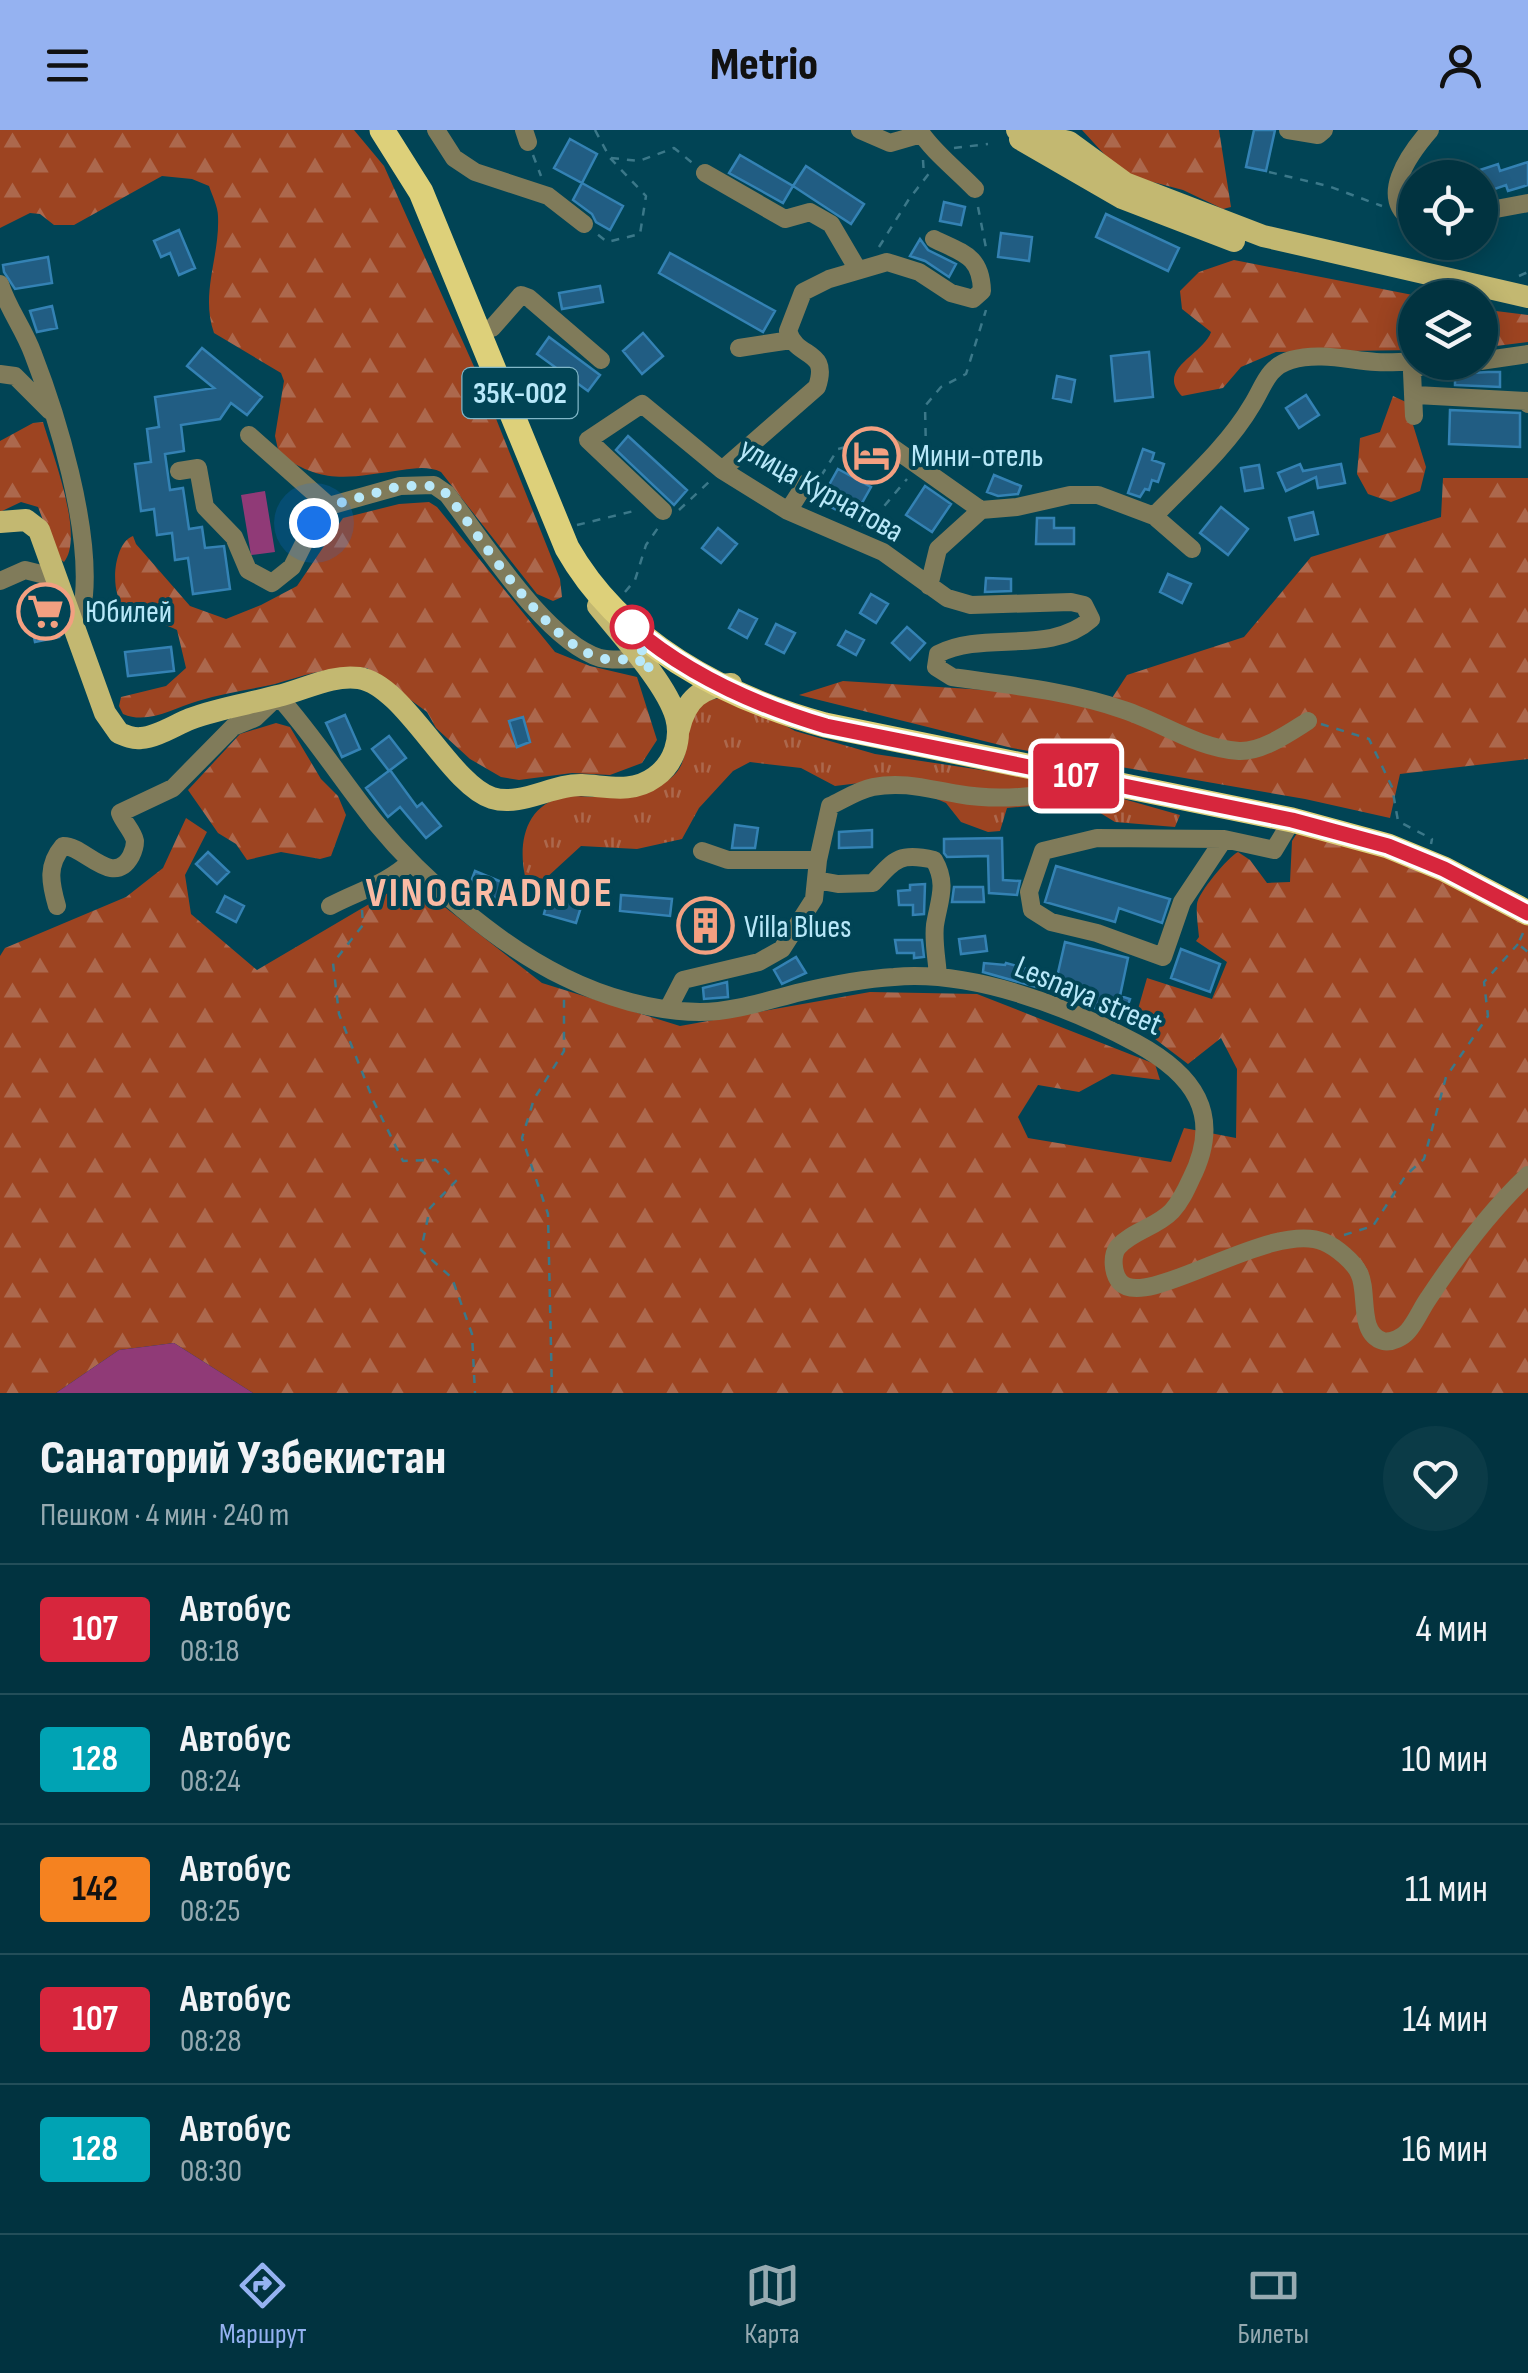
<!DOCTYPE html>
<html lang="ru">
<meta charset="utf-8">
<style>
body{margin:0;font-family:"Sofia Sans Condensed",sans-serif;background:#0b3b47;color:#f1f3f6;height:100vh;display:flex;flex-direction:column;font-size:38px;white-space:nowrap}
*{box-sizing:border-box;margin:0}
p{font-size:32px;color:#96aab1}
.icon{flex:none;width:55px;height:55px;fill:none;stroke:currentColor;stroke-width:2;stroke-linecap:round;stroke-linejoin:round}
.map{position:relative;height:1263px;overflow:hidden}
.details{display:flex;flex-direction:column;background:#013340;flex:1}
.details>*{flex:none}
.badge{padding:0 20px;border-radius:8px;font-size:35px;line-height:65px}
.fabs{position:absolute;left:1398px;top:30px;display:grid;gap:20px}
.fabs a{display:grid;place-items:center;width:100px;height:100px;border-radius:50%;background:#013340;box-shadow:0 5px 25px #0003,0 0 0 2px #234e59;font-size:50px}
.you{position:absolute;width:50px;height:50px;margin:-25px;border:8px solid #fff;border-radius:50%;background:#1a73e8;box-shadow:0 0 0 15px #1a73e833}
.map>.badge{position:absolute;translate:-50% -50%;box-shadow:0 0 0 5px #fff}
.round{display:grid;place-items:center;flex:none;width:105px;height:105px;border-radius:52px;background:#0b3b47}
.summary{display:flex;align-items:center;justify-content:space-between;height:170px;padding:0 40px}
h1{font-size:48px;font-weight:800;line-height:75px}
ul{padding:0;list-style:none}
li{display:flex;align-items:center;gap:30px;height:130px;padding:0 40px;border-top:2px solid #234e59}
li div{flex:1}
li b{display:block;font-size:38px}
li em{font-style:normal}
li .badge{min-width:110px;font-weight:700;text-align:center}
header{display:flex;justify-content:space-between;align-items:center;height:130px;padding:0 40px;background:#95b2f1;color:#111;font-size:45px;font-weight:800}
.tabs{display:flex;justify-content:space-around;align-items:center;height:140px;border-top:2px solid #234e59;background:#013340;font-size:28px;color:#96aab1}
.tabs a{display:grid;justify-items:center;gap:5px}
.tabs .current{color:#95b2f1}
.map>svg:first-child{display:block}
.grass{fill:url(#grass-tufts)}
.forest{fill:url(#forest-firs)}
.water{fill:#903a77}
.building{fill:#215d83;stroke:#3482b4;stroke-width:2.5}
.lines{fill:none;stroke-linecap:round;stroke-linejoin:round}
.path{stroke:#3b7889;stroke-width:2.5;stroke-dasharray:8 8;stroke-linecap:butt}
.minor{stroke:#807b5a;stroke-width:18}
.major{stroke:#c3b871;stroke-width:22}
.highway{stroke:#ddd07a;stroke-width:25}
.line-casing{stroke:#fff;stroke-width:22}
.line{stroke:#d7263d;stroke-width:15}
.walk{stroke:#b8e8f9;stroke-width:10;stroke-dasharray:0 18}
.stop-dot{fill:#fff;stroke:#d7263d;stroke-width:5}
.labels{text-anchor:middle;stroke-width:8;stroke-linejoin:round;paint-order:stroke}
.shield{fill:#014455;stroke:#81b7c8;stroke-width:2.5}
.shield-label{font-size:30px;font-weight:bold;fill:#b8e8f9}
.poi-label{font-size:32px;fill:#b8e8f9;stroke:#014455;text-anchor:start}
.street-label{font-size:32px;fill:#b8e8f9;stroke:#014455}
.district-label{font-size:42px;font-weight:bold;letter-spacing:2.5px;fill:#fabba4;stroke:#014455}
</style>
<header><svg class="icon" aria-label="menu" viewBox="0 0 24 24"><path d="M4 6h16M4 12h16M4 18h16"/></svg>Metrio<svg class="icon" aria-label="person" viewBox="0 0 24 24"><circle cx="12" cy="8" r="4"/><path d="M4 21q1-7 8-7t8 7"/></svg></header>
<div class="map">
<svg width="1528" height="1263" viewBox="0 0 1528 1263">
<defs>
<pattern id="grass-tufts" width="24" height="20" patternUnits="userSpaceOnUse" patternTransform="scale(2.5)"><rect width="24" height="20" fill="#9d4421"/><path d="M3 7l-1-3M5 7V3M7 7l1-3M15 17l-1-3M17 17v-4M19 17l1-3" fill="none" stroke="#ac684d"/></pattern>
<pattern id="forest-firs" width="22" height="20" patternUnits="userSpaceOnUse" patternTransform="scale(2.5)"><rect width="22" height="20" fill="#9d4421"/><path d="M5 1l3.5 6h-7zM16 11l3.5 6h-7z" fill="#ac684d"/></pattern>
</defs>
<rect width="100%" height="100%" fill="#014455"/>
<path class="grass" d="M719 568 761 582 795 601 875 624 1067 653 1180 685 1175 697 1115 692 1097 681 1056 674 1007 678 1000 701 988 702 961 692 946 673 918 661 876 651 835 656 801 638 750 632 733 641 699 678 682 709 637 719 581 716 545 749 525 746C518 713 525 675 564 667 574 665 586 667 595 667 619 667 659 663 676 643 689 628 687 602 689 583L707 571Z"/>
<path class="forest" d="M0 0H354L384 36 485 261 560 449 562 467 553 471 537 464 441 342C429 336 415 338 402 340 349 347 325 356 279 324L275 306 284 251 281 243 214 203C200 163 220 127 218 86 218 77 212 65 209 56L192 49 162 46 74 95H54L40 84 30 83 0 98Z
M1082 0H1219L1231 77 1223 79 1183 60 1130 46 1115 36Z
M1234 130 1423 167 1415 168V220L1276 222 1241 237 1223 258 1182 266C1155 239 1204 224 1211 202L1182 179 1180 161 1199 142Z
M1480 179 1528 185V212L1480 218Z
M1393 266 1406 272 1426 337 1420 361 1391 372 1368 364 1357 344 1360 308 1380 302Z
M43 292C52 323 85 406 64 432L57 427 38 377 21 372 0 382V311L33 293Z
M1443 348H1528V629L1400 644 1390 688 1305 669 1012 618 799 565 843 551 1112 568 1127 545 1244 507 1311 427 1441 387Z
M429 372 437 377 555 522 590 536 637 547 657 610 642 633 610 645 572 643 519 650 501 647 470 629 436 598 427 582 367 538C334 535 305 545 275 554 249 560 223 563 198 571 174 578 148 595 123 584L119 576 121 567 166 556 186 538 177 500C165 494 132 483 125 478 109 464 113 413 133 406L136 414 190 476 226 489 261 475 297 456 343 388 399 374Z
M276 593 290 597 321 649 338 666 346 685 331 726 320 729 281 722 247 730 236 714 218 703 188 660 240 604Z
M186 688 207 702 185 745 191 784 257 840 410 750 542 853 680 896 870 862 977 864 1155 934 1160 950 1112 944 1079 962 1038 955 1018 987 1028 1008 1171 1032 1184 998 1236 1008 1237 939 1221 908 1188 934 1134 893 1147 848 1212 869 1227 832 1196 811 1199 807C1198 796 1196 784 1197 774 1198 763 1228 727 1238 722L1250 730 1267 753 1290 752 1292 711 1301 697 1385 724 1528 791V1263H253L174 1213 119 1220 56 1263H0V826L5 818 126 767 163 738Z"/>
<path class="water" d="M265 361 275 422 251 425 241 365Z
M174 1213 253 1263H56L119 1220Z"/>
<path class="building" d="M1254 0H1275L1266 41 1246 37Z
M570 9 597 24 582 53 554 38Z
M740 25 793 56 783 73 729 43Z
M1528 32V55L1508 61 1506 55 1480 64V40L1498 34 1500 41Z
M806 36 864 74 851 94 793 56Z
M582 53 623 76 610 100 596 92 592 84 573 70Z
M944 72 965 77 961 95 940 91Z
M1106 84 1179 118 1168 141 1096 107Z
M179 100 195 138 179 145 170 123 161 127 154 111Z
M1001 103 1032 107 1029 131 998 127Z
M920 109 928 120 956 134 949 147 925 131 910 126Z
M670 123 775 181 763 202 659 143Z
M48 127 52 153 15 159 4 142 3 135Z
M600 156 603 172 562 179 559 163Z
M52 176 57 198 37 202 30 181Z
M643 203 663 226 642 244 623 221Z
M549 207 600 245 588 261 537 224Z
M202 218 262 267 247 285 231 273 220 289 181 295 184 321 165 324 170 360 183 358 189 399 202 397 205 418 224 416 230 459 193 464 188 428 175 430 172 403 157 405 154 379 141 381 135 334 151 332 147 299 159 297 155 267 214 258 187 236Z
M1149 222 1153 267 1115 271 1111 226Z
M1488 242H1500V257L1455 255V244Z
M1057 246 1075 250 1071 272 1053 268Z
M1306 265 1319 285 1299 298 1286 278Z
M1450 280 1520 283V317L1449 314Z
M628 306 687 360 674 375 616 320Z
M1143 319 1154 323 1152 330 1164 334 1158 352 1152 350 1149 360 1145 359 1140 367 1128 363Z
M1300 334 1303 341 1341 334 1345 353 1318 358 1316 347 1286 361 1278 343Z
M1259 335 1263 358 1245 361 1241 338Z
M838 339 871 357 853 389 820 371Z
M994 345 1021 356 1018 364 998 366 987 362Z
M925 356 951 374 932 402 906 385Z
M1221 377 1248 399 1228 425 1200 403Z
M1313 382 1318 404 1295 410 1289 388Z
M1037 388H1054V398H1074V414H1036Z
M718 398 737 414 721 433 702 418Z
M1168 444 1191 454 1182 473 1160 462Z
M986 448 1011 449V461L985 462Z
M871 464 888 474 876 493 860 483Z
M49 472 59 507 35 512 28 477Z
M739 480 757 489 747 508 729 498Z
M776 494 795 503 784 523 766 514Z
M907 497 925 513 910 530 892 513Z
M846 501 864 510 856 525 838 515Z
M171 517 174 541 128 546 125 522Z
M345 585 360 619 342 627 326 593Z
M523 587 530 612 517 617 509 591Z
M389 606 406 628 389 641 372 619Z
M390 640 417 677 422 673 441 696 426 708 400 677 388 687 366 658Z
M735 695 758 698 755 718H732Z
M872 700V717L839 718V702Z
M1002 708 1003 750 1020 751 1017 765 989 763 988 726 947 727 944 723V709Z
M208 722 229 742 217 754 196 734Z
M1056 736 1170 769 1162 793 1119 778 1115 792 1045 772Z
M475 741 504 753 498 769 469 757Z
M925 754 924 784 913 785V775H899L898 761 910 760V755Z
M954 757H983L984 772H952Z
M549 765 582 774 576 793 544 784Z
M621 765 672 769 670 786 620 781Z
M225 766 244 776 236 792 217 782Z
M698 778H714L713 816 694 813Z
M985 806 987 821 961 824 959 809Z
M895 810H922L924 827 914 828V823H897Z
M1065 812 1128 828 1120 866 1130 869 1123 889 1054 862 983 842 984 833 1005 835 1006 833 1057 847Z
M1181 819 1220 834 1210 862 1171 848Z
M796 827 806 843 782 854 774 840Z
M727 852 728 867 704 869 703 858Z"/>
<g class="lines">
<path class="path" d="M595 0 610 28 646 66 640 104 607 112 597 104
M954 18 988 14
M533 25 541 46
M611 28 639 31 674 18 695 35
M923 30 924 46
M1269 42 1328 56 1382 76
M978 77 987 123
M879 117 909 69 931 41
M1519 146 1528 142
M926 322 925 276 941 257 966 244 986 180
M821 346 838 319 862 313
M679 380 710 351
M577 395 638 380
M861 395 869 394 907 349
M625 462 635 450 646 415 660 395
M1321 594 1369 609 1392 657 1398 691 1432 709 1431 714
M362 780 363 795 333 833 339 884 374 972 403 1031 436 1030 456 1051 430 1078 421 1120 452 1148 472 1204 475 1263
M1523 803 1518 814 1528 822
M1344 1105 1373 1096 1406 1045 1424 1029 1446 947 1488 886 1484 852 1518 814
M552 1263 548 1084 522 1008 534 969 564 921V863"/>
<path class="minor" d="M436 0 454 28 475 42 548 66 584 94
M524 0 528 12
M860 0 890 13 921 4
M919 0C932 21 957 40 975 59
M1288 0 1318 5 1324 0
M705 43 785 89 810 82 831 94 858 140
M1480 82 1528 73
M1415 91C1375 70 1410 23 1430 0
M0 154C8 179 24 199 33 224 58 288 90 396 84 465 83 475 76 484 71 493
M492 198 521 165 529 168 601 230
M739 218 791 210
M1480 231 1528 224
M1451 232H1454
M0 244 15 246 50 281
M1416 265 1528 271V274
M1414 286 1412 242 1425 232
M249 305 329 376
M879 308 981 380 1017 377 1070 365H1098L1154 386C1187 352 1228 316 1252 275 1264 256 1267 237 1291 230 1319 222 1348 230 1376 232 1389 233 1402 232 1415 231
M722 340 817 257C830 218 797 230 788 201L803 162 829 149 887 132 919 142 951 163 973 169 982 161C981 125 962 123 934 109
M179 341 198 338 205 377 234 407 248 440 272 453 292 437 314 393 329 376 400 356 434 355 447 364C482 409 545 511 600 528 613 531 625 529 638 529
M663 381 588 310 642 274 722 340 788 381 883 422 947 468 971 475 1071 472 1084 475 1091 489C1050 526 984 500 938 524L936 537 952 547C1009 555 1070 561 1124 580 1163 593 1197 618 1239 621 1262 622 1289 603 1308 591
M788 381 806 353
M1154 386 1192 419
M0 451 25 440 53 447
M929 456 938 419 981 380
M1224 709 1182 772 1163 827 1097 803 1051 792 1032 780 1029 762 1043 721 1097 708 1224 709 1274 720 1292 690
M818 730 830 676C843 670 858 660 873 657 903 651 928 659 958 664 1002 672 1055 666 1097 652
M816 750 838 754 873 753C895 729 900 722 934 730 948 754 939 770 935 795 933 811 937 830 938 846
M57 776C50 752 47 735 63 716 84 715 113 759 131 726 133 722 135 716 135 711 133 701 123 692 120 683L173 658 233 597 255 588 278 566C314 606 342 651 376 693 422 749 498 815 564 847 604 867 655 882 700 882 734 882 768 870 801 862 831 855 863 849 894 847 972 840 1067 876 1136 913 1193 944 1224 984 1191 1049 1186 1060 1181 1071 1172 1081 1157 1097 1132 1101 1118 1117 1111 1126 1113 1144 1120 1152 1146 1182 1271 1089 1324 1112 1336 1117 1354 1132 1359 1143 1369 1162 1357 1203 1383 1211 1392 1213 1403 1207 1408 1201 1416 1192 1421 1179 1428 1169 1457 1125 1490 1081 1528 1045
M330 776C358 761 387 754 410 732
M668 879 683 850 759 832 782 819 814 769 818 730H728L702 721"/>
<path class="major" d="M1017 0 1069 12 1125 53 1263 106 1528 167
M1020 9 1122 68 1234 111
M0 392 26 390 39 400 105 583 119 603C126 606 133 609 141 608 157 607 175 595 190 589 219 578 248 574 278 566 304 560 332 544 359 548 405 555 450 655 492 668 521 677 553 654 582 655 607 656 632 664 655 647 674 634 682 609 676 587 666 553 621 505 598 476
M679 599C686 569 701 557 731 554"/>
<path class="highway" d="M382 0 421 62 567 418C621 513 723 567 825 595L1292 690 1388 716 1444 739 1528 783"/>
</g>
<g class="lines">
<defs>
<path id="line" d="M632 497C688 545 755 575 826 596L1292 690 1388 716 1444 739 1528 783"/>
</defs>
<use href="#line" class="line-casing"/>
<use href="#line" class="line"/>
<path class="walk" d="M314 393 329 376 400 356H434L447 364C482 409 545 512 600 528 613 531 625 529 638 529L650 541 630 490 632 497"/>
</g>
<defs>
<symbol id="hotel-ring" viewBox="-11 -11 22 22"><circle r="9.5" fill="#014455" stroke="#f3a081" stroke-width="1.5"/><path d="M-6-4.5h1.5V1H6V5H4.5V3h-9V5H-6ZM-4 0a1.8 1.8 0 1 1 3.6 0ZM.5 0V-2.5h3Q6-2.5 6 0Z" fill="#f3a081"/></symbol>
<symbol id="supermarket-ring" viewBox="-11 -11 22 22"><circle r="9.5" fill="#014455" stroke="#f3a081" stroke-width="1.5"/><path d="M-6-5.5h2.5l.6 2H6L4.5 2H-2.5L-4.4-4H-6ZM-1.5 3.2a1.3 1.3 0 1 0 .1 0ZM3 3.2a1.3 1.3 0 1 0 .1 0Z" fill="#f3a081"/></symbol>
<symbol id="building-ring" viewBox="-11 -11 22 22"><circle r="9.5" fill="#014455" stroke="#f3a081" stroke-width="1.5"/><path d="M-4-6H4V6H1V3H-1V6H-4ZM-2.5-4.3h1.7v1.8h-1.7ZM.8-4.3h1.7v1.8H.8ZM-2.5-1h1.7V.8h-1.7ZM.8-1h1.7V.8H.8Z" fill="#f3a081"/></symbol>
</defs>
<g fill-rule="evenodd">
<use href="#hotel-ring" x="840" y="294" width="63" height="63"/>
<use href="#supermarket-ring" x="14" y="450" width="63" height="63"/>
<use href="#building-ring" x="674" y="764" width="63" height="63"/>
</g>
<circle class="stop-dot" cx="632" cy="497" r="20"/>
<g class="labels">
<rect class="shield" x="462.5" y="238" width="115" height="50" rx="8"/>
<g class="shield-label">
<text x="520" y="273">35К-002</text>
</g>
<g class="poi-label">
<text x="911" y="336">Мини-отель</text>
<text x="85" y="492">Юбилей</text>
<text x="744" y="807">Villa Blues</text>
</g>
<g class="street-label">
<text transform="translate(822 359) rotate(29)" y="11">улица Курчатова</text>
<text transform="translate(1089 865) rotate(23)" y="11">Lesnaya street</text>
</g>
<g class="district-label">
<text x="490" y="776">VINOGRADNOE</text>
</g>
</g>
</svg>
<div class="fabs">
<a><svg class="icon" aria-label="locate" viewBox="0 0 24 24"><circle cx="12" cy="12" r="6"/><path d="M12 2v4M12 18v4M2 12h4M18 12h4"/></svg></a>
<a><svg class="icon" aria-label="layers" viewBox="0 0 24 24"><path d="M12 4l9 5-9 5-9-5zM3 14l9 5 9-5"/></svg></a>
</div>
<div class="you" style="left:314px;top:393px"></div>
<b class="badge" style="left:1076px;top:646px;background:#d7263d;color:#fff">107</b>
</div>
<section class="details">
<div class="summary"><div><h1>Санаторий Узбекистан</h1><p>Пешком · 4 мин · 240 m</p></div><a class="round"><svg class="icon" aria-label="heart" viewBox="0 0 24 24"><path d="M12 20l-8-8c-3-5 5-10 8-4 3-6 11-1 8 4z"/></svg></a></div>
<ul>
<li><span class="badge" style="background:#d7263d;color:#fff">107</span><div><b>Автобус</b><p>08:18</p></div><em>4 мин</em></li>
<li><span class="badge" style="background:#00a3b4;color:#fff">128</span><div><b>Автобус</b><p>08:24</p></div><em>10 мин</em></li>
<li><span class="badge" style="background:#f58220;color:#111">142</span><div><b>Автобус</b><p>08:25</p></div><em>11 мин</em></li>
<li><span class="badge" style="background:#d7263d;color:#fff">107</span><div><b>Автобус</b><p>08:28</p></div><em>14 мин</em></li>
<li><span class="badge" style="background:#00a3b4;color:#fff">128</span><div><b>Автобус</b><p>08:30</p></div><em>16 мин</em></li>
</ul>
</section>
<nav class="tabs">
<a class="current"><svg class="icon" aria-label="directions" viewBox="0 0 24 24"><path d="M12 3l9 9-9 9-9-9zM9 14v-3h6M13 9l2 2-2 2"/></svg>Маршрут</a>
<a><svg class="icon" aria-label="map" viewBox="0 0 24 24"><path d="M3 6l6-2 6 2 6-2v14l-6 2-6-2-6 2zM9 4v14M15 6v14"/></svg>Карта</a>
<a><svg class="icon" aria-label="tickets" viewBox="0 0 24 24"><path d="M3 7h18v10H3zM15 7v10"/></svg>Билеты</a>
</nav>
